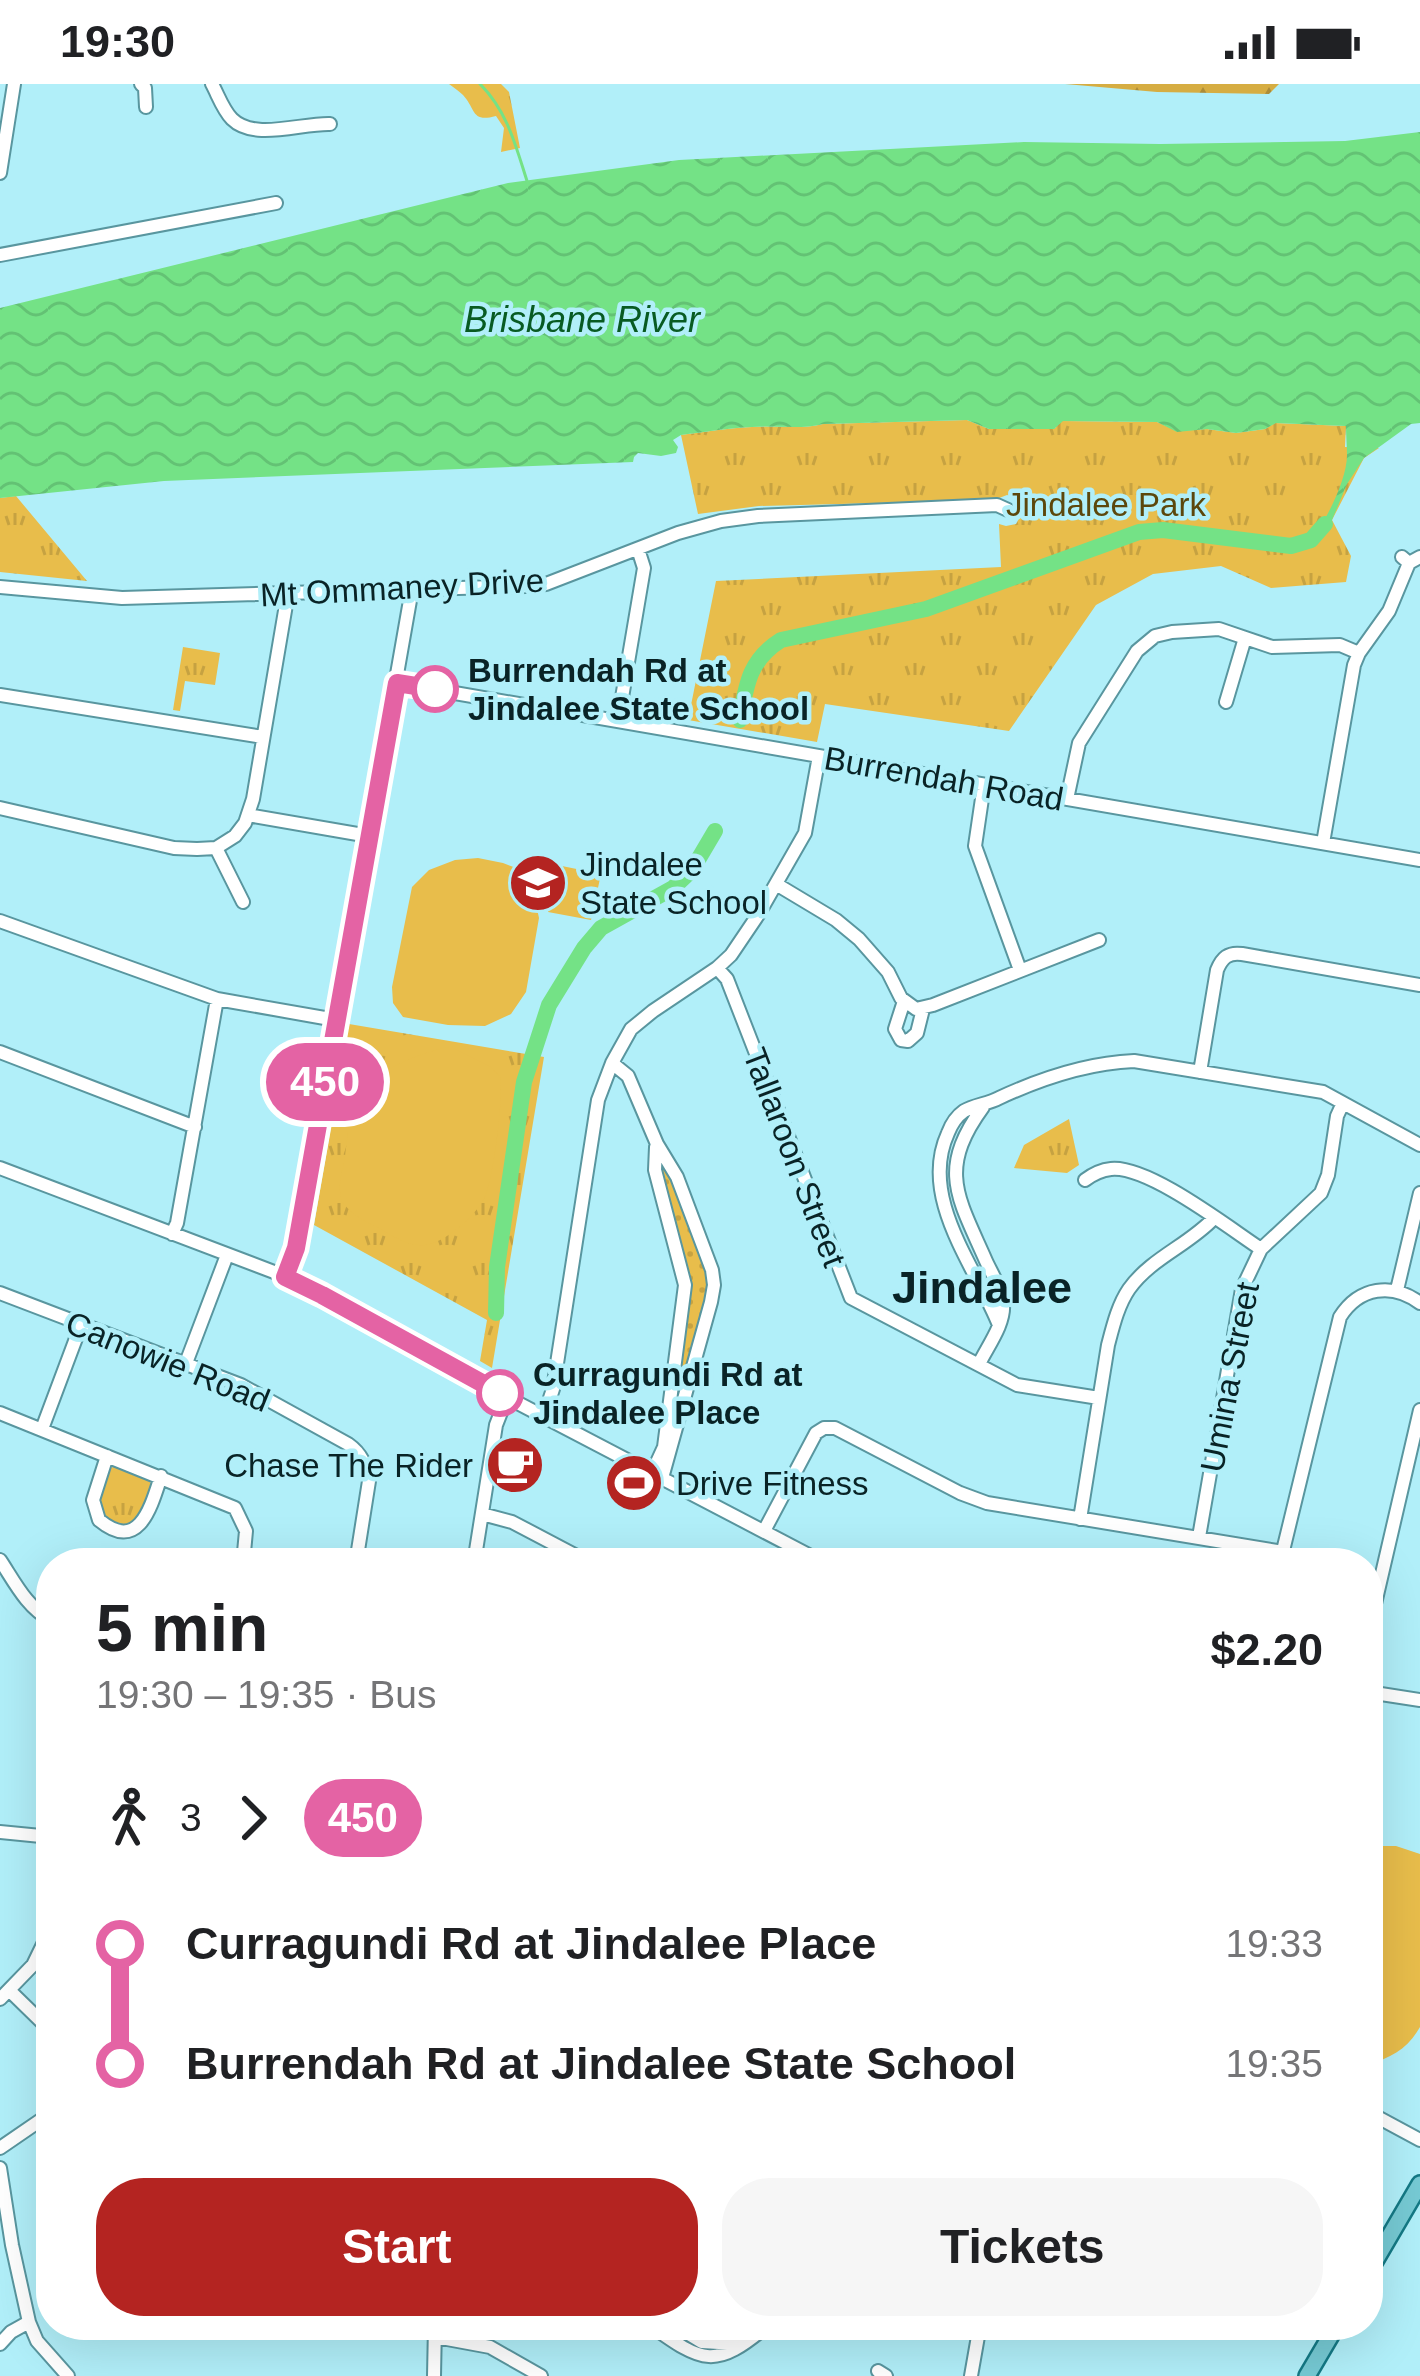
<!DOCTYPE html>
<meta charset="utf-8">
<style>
body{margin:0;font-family:Helvetica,sans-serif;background:#f6f6f6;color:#202124;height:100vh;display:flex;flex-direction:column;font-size:45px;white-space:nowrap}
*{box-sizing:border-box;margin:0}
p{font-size:39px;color:#757577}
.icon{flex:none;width:66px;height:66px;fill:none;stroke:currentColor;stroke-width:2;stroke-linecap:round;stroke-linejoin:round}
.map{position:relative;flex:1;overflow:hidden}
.drawer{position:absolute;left:36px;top:1464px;width:1347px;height:792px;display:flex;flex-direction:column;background:#fff;border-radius:48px;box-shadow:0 12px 48px #0002}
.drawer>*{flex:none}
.badge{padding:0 24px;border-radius:39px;font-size:42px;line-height:78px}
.map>.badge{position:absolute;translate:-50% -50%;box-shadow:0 0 0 6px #fff}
.legs{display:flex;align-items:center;gap:18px;height:132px;padding:0 60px;font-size:39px}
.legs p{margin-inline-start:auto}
.head{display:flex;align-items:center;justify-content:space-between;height:204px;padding:0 60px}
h1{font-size:66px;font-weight:700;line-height:90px}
.primary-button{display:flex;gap:24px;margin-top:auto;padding:24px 60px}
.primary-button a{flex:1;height:138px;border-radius:48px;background:#b42421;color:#fff;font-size:48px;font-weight:700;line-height:138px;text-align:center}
.primary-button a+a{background:#f6f6f6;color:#202124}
ul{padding:0 60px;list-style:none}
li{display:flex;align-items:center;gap:42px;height:120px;font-size:45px}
li i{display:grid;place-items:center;width:18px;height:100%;margin:0 15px;background:currentColor}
li i::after{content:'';width:30px;height:30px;margin:-15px;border:9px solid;border-radius:50%;background:#fff}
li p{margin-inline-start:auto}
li:first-child i{background:linear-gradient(#0000 50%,currentColor 0)}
li:last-child i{background:linear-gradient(currentColor 50%,#0000 0)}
.status{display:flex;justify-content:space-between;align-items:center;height:84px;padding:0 60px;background:#fff;direction:ltr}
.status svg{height:33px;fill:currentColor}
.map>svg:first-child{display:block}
.grass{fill:url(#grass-dots)}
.forest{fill:url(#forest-firs)}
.park{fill:url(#park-tufts)}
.pitch{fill:#e8bd4b}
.water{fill:url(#water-waves)}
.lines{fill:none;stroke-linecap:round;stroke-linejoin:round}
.stream{stroke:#74e286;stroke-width:3}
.river{stroke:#74e286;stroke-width:16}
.minor-casing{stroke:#59969f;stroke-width:16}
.major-casing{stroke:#147985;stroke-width:20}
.minor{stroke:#fff;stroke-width:12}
.major{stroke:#76cad4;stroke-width:15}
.line-1-casing{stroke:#fff;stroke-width:27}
.line-1{stroke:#e463a4;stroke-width:18}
.stop-1-dot{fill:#fff;stroke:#e463a4;stroke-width:6}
.labels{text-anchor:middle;stroke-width:9;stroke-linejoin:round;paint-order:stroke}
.park-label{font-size:33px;fill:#5c470c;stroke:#b1eff9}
.street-label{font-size:33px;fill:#092326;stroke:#b1eff9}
.stop-label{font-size:33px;font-weight:bold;fill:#092326;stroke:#b1eff9;text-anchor:start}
.poi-label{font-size:33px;fill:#092326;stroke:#b1eff9;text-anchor:start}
.water-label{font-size:36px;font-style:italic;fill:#085b22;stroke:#b1eff9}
.district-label{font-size:45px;font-weight:bold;fill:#092326;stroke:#b1eff9}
</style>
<div class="status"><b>19:30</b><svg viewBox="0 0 49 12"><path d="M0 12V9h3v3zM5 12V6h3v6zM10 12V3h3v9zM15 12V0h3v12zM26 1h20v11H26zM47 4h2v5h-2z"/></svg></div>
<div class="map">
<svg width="1420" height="2292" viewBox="0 0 1420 2292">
<defs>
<pattern id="grass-dots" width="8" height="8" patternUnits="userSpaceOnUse" patternTransform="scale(3)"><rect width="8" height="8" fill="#e8bd4b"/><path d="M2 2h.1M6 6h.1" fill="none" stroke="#c6a241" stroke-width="1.8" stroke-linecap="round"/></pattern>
<pattern id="forest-firs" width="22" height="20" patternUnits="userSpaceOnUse" patternTransform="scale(3)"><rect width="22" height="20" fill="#d6ad42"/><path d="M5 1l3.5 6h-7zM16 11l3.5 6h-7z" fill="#ac8c37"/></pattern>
<pattern id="park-tufts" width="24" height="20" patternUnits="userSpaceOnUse" patternTransform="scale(3)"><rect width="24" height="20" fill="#e8bd4b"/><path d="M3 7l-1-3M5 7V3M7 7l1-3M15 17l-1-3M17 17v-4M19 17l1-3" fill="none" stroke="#c6a241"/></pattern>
<pattern id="water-waves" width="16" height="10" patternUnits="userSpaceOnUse" patternTransform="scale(3)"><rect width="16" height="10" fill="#74e286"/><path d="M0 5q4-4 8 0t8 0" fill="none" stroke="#63c274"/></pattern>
</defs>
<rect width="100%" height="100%" fill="#b1eff9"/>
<path class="grass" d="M665 1084 668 1087 707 1184 710 1203 674 1332 691 1197 661 1094V1087Z"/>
<path class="forest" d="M1065 0H1279L1269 10 1157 8Z"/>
<path class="park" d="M449 0H501L509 8 520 64 501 68 504 44 496 32C471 39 476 25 463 11 459 7 454 4 449 0Z
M967 336 989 345H1054L1062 337 1157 338 1177 347 1207 345 1236 349 1265 345 1275 339 1346 342 1345 363 1379 364 1364 374 1332 436 1351 472 1346 498 1271 504 1221 482 1153 490 1096 521 1009 647 825 620 817 658 688 636 716 497 1001 483 999 440 1006 442 1016 440 1023 427 1016 414 1007 411 994 416 759 422 698 430 681 351C704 348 728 344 752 343 775 341 800 346 823 340Z
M16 412 87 497 0 488V414Z
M183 563 220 569 215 601 185 597 180 627 173 626Z
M349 940 544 973 492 1284 480 1277 487 1236 314 1141Z
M1069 1035 1079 1081 1067 1089 1014 1084 1024 1061Z
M116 1382 147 1395 152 1400C143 1428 142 1449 107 1439 93 1417 101 1409 107 1385Z"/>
<path class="pitch" d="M478 774 503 779 519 785 534 811 539 834 526 908 511 930 485 942 448 941 403 933 393 919 392 903 412 803 429 786 455 776Z
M557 781 601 790 591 836 548 828Z
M451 963 491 983 500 993C504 1012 493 1098 484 1115 474 1133 445 1159 425 1161 409 1163 394 1153 381 1145 366 1138 352 1131 342 1118 337 1103 342 1088 345 1072 348 1052 349 1025 360 1008 373 988 428 965 451 963Z
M1368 1762H1396L1420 1770V1943C1408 1964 1392 1974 1368 1980Z"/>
<path class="water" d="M1420 48V339L1411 340 1364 374 1347 400 1332 436 1312 456C1326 436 1347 396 1347 371 1347 363 1346 351 1346 342L1276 339 1265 345 1236 349 1207 345 1177 348 1157 338 1063 337 1054 345H989L967 336 823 340C800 346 776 341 752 343 728 344 704 348 681 351L673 356 678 363 676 369 661 372 638 369 634 373 633 378 164 397 0 414V224L508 99 679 76 1024 58 1160 60 1345 57Z"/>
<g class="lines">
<path class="stream" d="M480 0C508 28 516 63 528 100"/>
<path class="river" d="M740 636C746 601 749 576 781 556L926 525 1139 448 1163 446 1291 462 1311 456 1325 440
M496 1229 497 1183 524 998 549 921 584 864 601 844 673 804 692 786 715 747"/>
<defs>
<path id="minor" d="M141 0 145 4 146 23
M212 0C218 11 223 26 232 35 254 57 301 39 330 40
M0 89 14 0
M0 171 276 119
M1402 473 1409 479 1420 473
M0 503 122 514 526 502 546 500 678 449 721 437 758 432 997 421 1008 426
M397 599 1420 776
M0 611 263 653
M1226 618 1245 554
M618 637 644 484 638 465
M984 701 975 762 1020 886
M1067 715 1079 659 1137 567 1155 552 1172 548 1219 545 1272 563 1340 561 1359 569
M0 724 174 764 197 765 216 764 235 752 245 739 253 715 288 509
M248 731 369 752
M1323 759 1354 581 1359 569 1389 527 1409 479
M216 764 243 818
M776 800 836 836 859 855 888 888 901 914 916 925 933 921 1099 856
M0 837 217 915 336 936
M717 884 727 895 851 1214 1017 1301 1099 1314
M904 917 895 945 901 956 908 957 917 949 923 925
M0 968 195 1043
M612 979 628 992 657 1060 677 1093 712 1186 714 1201 711 1218 662 1394
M1200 988 1217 886C1222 874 1228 868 1242 870L1420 901
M0 1084 274 1188 322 1211 470 1294 824 1479
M1085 1096C1093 1090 1101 1086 1111 1085 1148 1081 1229 1144 1261 1165
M172 1150 177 1139 217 915
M285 1193 296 1164 412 505
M1397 1206 1420 1109
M0 1209 241 1301 348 1360C362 1370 366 1381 369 1397L356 1479
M999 1241C976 1183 918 1114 948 1049 951 1041 957 1032 964 1027 974 1021 988 1020 999 1014 1042 994 1087 979 1134 977L1323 1008 1420 1061
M186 1279 227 1171
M979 1280C987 1263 1005 1240 1003 1220 1002 1206 992 1190 986 1177 958 1113 937 1086 983 1023
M0 1329 235 1424 246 1447 243 1479
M544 1332 553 1305 598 1016 612 979 631 945 653 927 717 884 731 871 758 831 805 749 819 672
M42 1345 81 1241
M107 1372 93 1416 99 1436C139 1469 151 1423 161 1392
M652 1389 664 1363 685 1201 655 1086 656 1063
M482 1430 512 1438 590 1479
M1080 1435 1108 1261C1113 1242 1118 1221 1129 1205 1151 1174 1189 1161 1214 1134
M764 1447 816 1349 824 1344H835L960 1409 987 1419 1283 1468
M1199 1453 1242 1205 1261 1165 1321 1109 1328 1091 1337 1032 1343 1019
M0 1476C14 1497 27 1524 51 1536
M474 1479 496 1341 507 1313
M1280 1479 1340 1233C1359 1203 1392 1198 1420 1219
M1368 1550 1420 1326
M1368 1608 1420 1616
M0 1748 51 1753
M10 1907 51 1947
M0 1915 33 1881 51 1844
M1368 2028 1420 2056
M0 2064 51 2029
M0 2084 12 2161 29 2238 37 2257 68 2292
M650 2241C703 2279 715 2286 768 2241
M674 2241 702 2258 736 2260
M436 2253 490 2263 541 2292
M0 2260 11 2248 29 2238
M878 2287 886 2292
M434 2292 435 2241
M971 2292 980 2241"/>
<path id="major" d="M1368 2189 1420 2100
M1307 2292 1337 2241"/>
</defs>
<use href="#minor" class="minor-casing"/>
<use href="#major" class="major-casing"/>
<use href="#minor" class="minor"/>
<use href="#major" class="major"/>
</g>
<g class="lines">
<defs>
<path id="line-1" d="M435 605 397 599 296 1164 285 1193 322 1211 500 1309"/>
</defs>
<use href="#line-1" class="line-1-casing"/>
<use href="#line-1" class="line-1"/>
</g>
<defs>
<symbol id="school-disc" viewBox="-11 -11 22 22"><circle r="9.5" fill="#b42421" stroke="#b1eff9"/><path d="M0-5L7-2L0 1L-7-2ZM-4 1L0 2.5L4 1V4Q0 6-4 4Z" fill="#fff"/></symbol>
<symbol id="cafe-disc" viewBox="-11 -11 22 22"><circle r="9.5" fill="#b42421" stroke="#b1eff9"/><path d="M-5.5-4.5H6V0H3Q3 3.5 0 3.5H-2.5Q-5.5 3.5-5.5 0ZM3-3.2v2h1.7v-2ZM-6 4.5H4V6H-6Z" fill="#fff"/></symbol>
<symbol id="stadium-disc" viewBox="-11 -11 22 22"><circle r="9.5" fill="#b42421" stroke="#b1eff9"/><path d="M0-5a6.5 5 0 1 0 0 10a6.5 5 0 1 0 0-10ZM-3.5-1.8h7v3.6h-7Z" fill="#fff"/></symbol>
</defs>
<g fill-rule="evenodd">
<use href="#school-disc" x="505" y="766" width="66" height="66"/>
<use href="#cafe-disc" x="482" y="1348" width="66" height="66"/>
<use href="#stadium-disc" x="601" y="1366" width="66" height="66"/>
</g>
<g class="stop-1-dot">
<circle cx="435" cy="605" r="21"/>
<circle cx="500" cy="1309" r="21"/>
</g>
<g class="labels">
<g class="park-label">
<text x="1106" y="432">Jindalee Park</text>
</g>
<g class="street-label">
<text transform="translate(402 503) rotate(-3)" y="12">Mt Ommaney Drive</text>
<text transform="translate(944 694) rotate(10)" y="12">Burrendah Road</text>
<text transform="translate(795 1073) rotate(69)" y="12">Tallaroon Street</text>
<text transform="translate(168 1277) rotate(22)" y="12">Canowie Road</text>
<text transform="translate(1229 1293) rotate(-79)" y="12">Umina Street</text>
</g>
<g class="stop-label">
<text x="468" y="598">Burrendah Rd at<tspan x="468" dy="38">Jindalee State School</tspan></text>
<text x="533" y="1302">Curragundi Rd at<tspan x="533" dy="38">Jindalee Place</tspan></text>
</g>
<g class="poi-label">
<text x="580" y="792">Jindalee<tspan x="580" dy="38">State School</tspan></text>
<text x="473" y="1393" text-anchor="end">Chase The Rider</text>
<text x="676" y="1411">Drive Fitness</text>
</g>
<g class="water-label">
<text x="582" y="248">Brisbane River</text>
</g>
<g class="district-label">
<text x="982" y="1219">Jindalee</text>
</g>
</g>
</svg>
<b class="badge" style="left:325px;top:998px;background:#e463a4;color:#fff">450</b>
<section class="drawer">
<div class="head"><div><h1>5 min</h1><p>19:30 – 19:35 · Bus</p></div><b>$2.20</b></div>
<div class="legs"><svg class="icon" aria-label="walk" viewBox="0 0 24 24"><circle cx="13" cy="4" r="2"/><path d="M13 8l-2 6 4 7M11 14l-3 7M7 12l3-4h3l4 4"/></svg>3<svg class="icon" aria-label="forward" viewBox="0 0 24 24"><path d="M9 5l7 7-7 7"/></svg><b class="badge" style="background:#e463a4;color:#fff">450</b></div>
<ul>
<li><i style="color:#e463a4"></i><b>Curragundi Rd at Jindalee Place</b><p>19:33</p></li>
<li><i style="color:#e463a4"></i><b>Burrendah Rd at Jindalee State School</b><p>19:35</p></li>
</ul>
<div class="primary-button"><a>Start</a><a>Tickets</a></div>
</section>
</div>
